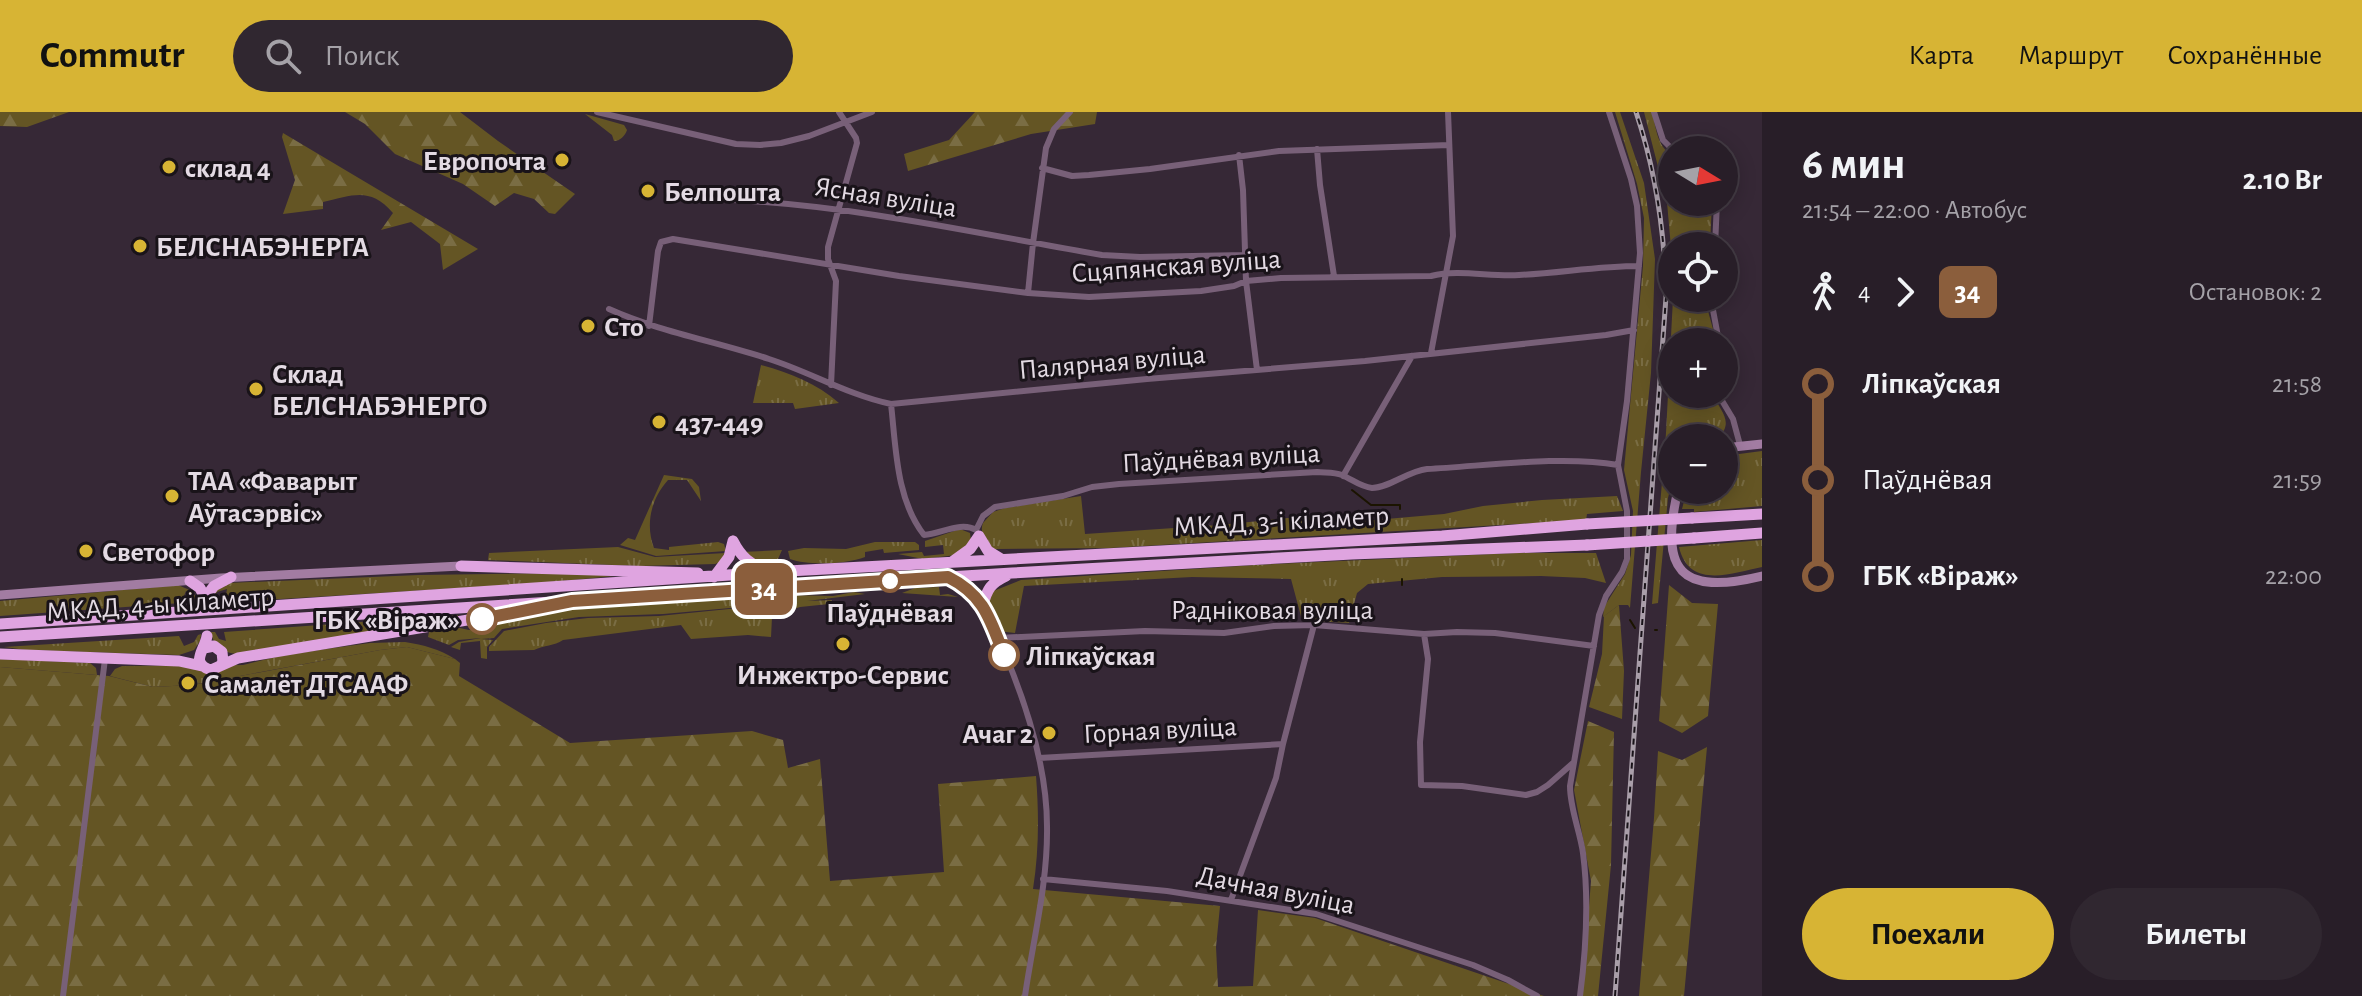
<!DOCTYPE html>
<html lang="ru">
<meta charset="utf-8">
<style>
body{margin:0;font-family:"Alegreya Sans",sans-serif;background:#302730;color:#f1f3f6;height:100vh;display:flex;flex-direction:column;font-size:30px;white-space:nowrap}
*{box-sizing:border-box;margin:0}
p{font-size:26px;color:#a5a2a8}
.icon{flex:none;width:44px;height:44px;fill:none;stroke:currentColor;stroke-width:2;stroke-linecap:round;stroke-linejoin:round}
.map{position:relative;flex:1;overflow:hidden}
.drawer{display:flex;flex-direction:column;background:#281e28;width:600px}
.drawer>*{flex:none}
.badge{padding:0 16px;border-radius:12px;font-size:28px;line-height:52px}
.needle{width:52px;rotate:100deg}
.fabs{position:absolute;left:1658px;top:24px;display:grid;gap:16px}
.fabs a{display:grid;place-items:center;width:80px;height:80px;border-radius:50%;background:#281e28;box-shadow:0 4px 20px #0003,0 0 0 2px #443c45;font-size:40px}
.map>.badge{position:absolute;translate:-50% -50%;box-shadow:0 0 0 4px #fff}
.legs{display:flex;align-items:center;gap:12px;height:88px;padding:0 40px;font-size:26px}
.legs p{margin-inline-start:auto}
.headline{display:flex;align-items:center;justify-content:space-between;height:136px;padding:0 40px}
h1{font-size:44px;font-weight:700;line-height:60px}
.primary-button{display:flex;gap:16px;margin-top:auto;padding:16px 40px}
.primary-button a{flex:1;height:92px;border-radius:48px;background:#d7b434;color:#111;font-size:32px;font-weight:700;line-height:92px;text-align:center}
.primary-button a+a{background:#302730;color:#f1f3f6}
ul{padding:0 40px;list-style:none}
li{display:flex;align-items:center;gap:28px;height:96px;font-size:30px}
li i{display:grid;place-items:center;width:12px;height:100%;margin:0 10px;background:currentColor}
li i::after{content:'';width:20px;height:20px;margin:-10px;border:6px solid;border-radius:50%;background:#281e28}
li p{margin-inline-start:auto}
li:first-child i{background:linear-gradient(#0000 50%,currentColor 0)}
li:last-child i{background:linear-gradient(currentColor 50%,#0000 0)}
header{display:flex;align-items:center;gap:48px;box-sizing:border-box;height:112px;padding:0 40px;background:#d7b434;color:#111}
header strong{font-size:38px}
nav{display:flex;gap:44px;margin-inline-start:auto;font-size:28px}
.search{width:560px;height:72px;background:#302730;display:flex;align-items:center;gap:20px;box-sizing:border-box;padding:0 28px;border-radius:44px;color:#a5a2a8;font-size:30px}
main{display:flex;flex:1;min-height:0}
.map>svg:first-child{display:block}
.grass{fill:url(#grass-tufts)}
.forest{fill:url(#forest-firs)}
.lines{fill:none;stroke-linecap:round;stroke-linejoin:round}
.stream{stroke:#1b1400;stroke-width:2}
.street{stroke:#786078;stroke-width:6}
.secondary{stroke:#a27ca2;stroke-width:9}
.highway{stroke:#dfa4e0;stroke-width:11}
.rail-casing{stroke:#a99ea9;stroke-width:5}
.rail{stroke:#191319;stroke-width:2;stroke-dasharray:6;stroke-linecap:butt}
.highway-bridge{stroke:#dfa4e0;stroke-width:11}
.line-1-casing{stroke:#fff;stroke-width:18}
.line-1{stroke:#8b5e3c;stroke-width:12}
.poi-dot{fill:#d7b434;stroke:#191319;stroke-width:3}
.stop-1-dot{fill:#fff;stroke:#8b5e3c;stroke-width:4}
.labels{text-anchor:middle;stroke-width:6;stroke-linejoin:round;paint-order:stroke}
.poi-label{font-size:28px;font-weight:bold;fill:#e3dae3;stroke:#191319;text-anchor:start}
.street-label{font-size:28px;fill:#e3dae3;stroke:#191319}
.stop-label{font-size:28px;font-weight:bold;fill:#e3dae3;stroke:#191319}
</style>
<header>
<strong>Commutr</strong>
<div class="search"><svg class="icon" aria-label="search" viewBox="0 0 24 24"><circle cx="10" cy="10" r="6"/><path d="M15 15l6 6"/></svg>Поиск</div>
<nav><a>Карта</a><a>Маршрут</a><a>Сохранённые</a></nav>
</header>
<main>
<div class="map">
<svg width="1762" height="884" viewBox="0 0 1762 884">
<defs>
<pattern id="grass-tufts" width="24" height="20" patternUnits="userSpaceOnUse" patternTransform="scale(2)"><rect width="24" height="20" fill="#645524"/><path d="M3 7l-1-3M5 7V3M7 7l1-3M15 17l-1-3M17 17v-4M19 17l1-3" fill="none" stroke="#7a6d44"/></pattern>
<pattern id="forest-firs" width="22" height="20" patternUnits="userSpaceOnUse" patternTransform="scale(2)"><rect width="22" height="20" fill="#645524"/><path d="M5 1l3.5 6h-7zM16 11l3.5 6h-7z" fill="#7a6d44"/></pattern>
</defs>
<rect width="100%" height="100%" fill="#362836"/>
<path class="grass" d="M1615 0H1620L1644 71 1655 147 1651 261 1641 360 1630 496 1628 493H1619L1603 505 1604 495 1625 462 1631 443 1633 399 1624 358 1643 154 1644 106 1637 72Z
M1644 0H1652C1656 15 1657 35 1672 43V90H1712L1710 134H1672V147L1667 90Z
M585 2 624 13 627 18C625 24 620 29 614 29L612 23Z
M1673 186H1708V199L1713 217H1701L1700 222 1689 221 1688 230H1672V282H1712C1720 298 1735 310 1718 326H1672V369L1668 386 1658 491 1652 492 1666 321Z
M761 253C790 261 816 271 839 291L795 297 793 291H753Z
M1762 339V394L1694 400V397H1682L1687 378H1724V344Z
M664 363 692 367 699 375 701 389 687 368H668C651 387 645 412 654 436L669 438V435L718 430 724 432 726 439 656 444 620 433 628 426 635 428Z
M1081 384 1085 422 1219 413 1298 405 1363 409 1444 402 1483 394 1542 388 1617 384 1623 399 1587 402 1586 408 1109 436 995 437C986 433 979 420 983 411L993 400 1005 396Z
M960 417 970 421 971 429 956 443 923 447 898 442 922 440 924 444 944 442 943 433 925 435V429Z
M1762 428V455C1732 461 1689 478 1679 435Z
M875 430H915L919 433V438L884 441 883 437 865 440V445C846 452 809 454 790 447L788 439 804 436 846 437Z
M618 435 655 445 726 441 723 449 715 452 639 454 488 448 489 441Z
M782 438 778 447H750L741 440Z
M1516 441H1596L1606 471 1585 466 1541 464 1442 465 1368 472 1357 481 1349 511 1302 508 1291 467 1192 465 1024 474 1015 521 998 519 989 494 991 480 1021 468 1256 453Z
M573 461 614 464 541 471 264 488 225 489 227 477 217 480 212 489H209L212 479 228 471 419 463Z
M178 473 192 479 199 490H196L193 483 186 479 181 491 0 504V489Z
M939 475 940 483 948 482 958 485 902 481 915 476Z
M854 480 865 482 807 489 832 488 829 492 800 495 772 505 771 525 748 523 691 527 681 513 563 528C554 534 544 533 534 538L489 539V535L504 519 546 511 588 506 659 504 799 490 663 502 579 505 502 517 494 526 481 527 493 528 487 535V547L481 546 480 529 461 531 460 538 451 535 459 530 481 526 458 528 449 533 428 525 429 520 455 515 469 518 498 507 593 495 787 483 833 484Z
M458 503V507L240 542C226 542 213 535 211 520H215L219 527 226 529 224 520Z
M201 522 200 529 194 538 179 543 26 538 4 535 179 524 184 534 194 530 198 523Z
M405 530C424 533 439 537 455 547L407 535 380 538 191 573 153 575 110 564 115 557 122 554 243 553 280 544 326 537 370 531Z
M0 547 90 551 96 556 97 563 0 555Z"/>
<path class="forest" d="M0 0H69L27 15 0 14Z
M345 0H460L498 29 575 82 555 102 549 101 534 87 514 81 495 94 463 72 395 42 365 12Z
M975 0H1097L1095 12 1031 22 908 59 904 42 949 28Z
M283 21 478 137 443 158 440 132 411 110 381 118 393 101C370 75 354 83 323 90V97L283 102 295 68 282 25Z
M1669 473 1692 491 1718 492 1708 604 1682 621 1659 609Z
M1619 493 1624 559 1622 607 1589 595 1602 542 1604 504Z
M407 535 455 547 460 551 459 564 570 631 752 619 783 628 788 656 820 647 830 769 944 760 938 672 1036 664C1039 703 1039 739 1033 777L1220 794 1216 835 1218 875 1253 874 1258 798 1315 806 1544 884H0V555L109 564 153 575 192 573 380 538Z
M1588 609 1614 620 1611 753 1598 884H1582L1591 769 1574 678Z
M1707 635 1684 884H1639L1654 706 1658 639 1682 648Z"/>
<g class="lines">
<path class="stream" d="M1352 378 1371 393H1400V397
M1402 467V473
M1630 508 1635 516
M1655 518H1657"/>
<path class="street" d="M597 0 736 32 760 33 781 31 809 24 872 0
M1654 0 1663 28 1673 38
M1317 37 1320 73 1334 164
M1239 43 1243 78 1246 169 1257 258
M1042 56 1072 64 1089 63 1150 57 1279 39 1449 33
M733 88C857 94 980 122 1102 143L1140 145 1245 143
M1715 134 1717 90
M1028 181 1033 131 1046 36 1054 17 1070 0
M1713 186V198L1719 230
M609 197C660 220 715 229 769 247 810 260 848 283 891 292L1147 267 1365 249 1606 223 1634 218
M649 214 658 139 661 130 673 127 899 164 1028 181 1089 185 1201 179 1234 174 1246 169 1281 166 1431 164C1459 157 1490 165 1519 163 1560 161 1599 154 1639 154
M1431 241 1453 124 1448 0
M831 273 836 169 828 147V135L857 31 856 26 839 0
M1718 282 1733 307 1740 333
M891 292C896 336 896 387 924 423 941 422 961 409 976 418
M1343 364 1412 244
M976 418 983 404 995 395 1063 384 1092 375 1119 372 1317 360C1325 361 1334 360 1342 363 1353 368 1361 375 1372 376 1389 376 1408 359 1427 357 1486 354 1562 343 1618 353
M983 493C1014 557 1047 642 1047 714 1048 771 1033 828 1025 884
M1424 522 1428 547 1420 630 1421 673 1462 674 1526 683 1537 680 1548 673 1573 651
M998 526 1145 519 1224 521 1274 514 1314 513 1424 522 1457 520 1495 521 1594 534
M1039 646 1283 632
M1043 767 1167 779 1316 802 1473 853 1508 868 1537 884
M1231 788 1276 666 1283 632 1314 513
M63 884 105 547
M1580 884C1586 838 1589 787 1583 741 1580 719 1570 697 1570 674L1599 503 1606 484 1622 460 1627 447V399L1618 353 1627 289 1640 141 1637 94 1631 67 1609 0"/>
<path class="secondary" d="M1724 336 1762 332
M1678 378C1659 459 1680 484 1762 464
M0 483 221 466 461 454"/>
<path class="highway" d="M1692 406 1762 402
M1694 426 1762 421
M733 429C741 445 750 452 766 459
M952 450 970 437 979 424 988 439 1001 447
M461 454 698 461
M714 465 729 445 733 429
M950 466 970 478 983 493
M190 469 200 476 205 486
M205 486 214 474 231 465
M983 493C987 477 991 471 1006 464
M0 512 788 459 1442 424 1587 412
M207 524C205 538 189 551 211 558L238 546 528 498
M0 525 1012 461 1352 442 1587 433
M204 536 214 534 222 540 223 550 220 554
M0 542 179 549 202 554"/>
<defs>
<path id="rail" d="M1615 884 1666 185C1665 122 1656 60 1636 0"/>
</defs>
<use href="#rail" class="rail-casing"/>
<use href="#rail" class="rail"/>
<path class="highway-bridge" d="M1587 412 1692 406
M1587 433 1694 426"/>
</g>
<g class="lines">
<defs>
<path id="line-1" d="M482 507 572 489 948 465C984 483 990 507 1004 543"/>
</defs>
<use href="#line-1" class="line-1-casing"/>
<use href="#line-1" class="line-1"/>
</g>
<g class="poi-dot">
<circle cx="562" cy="48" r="8"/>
<circle cx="169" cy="55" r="8"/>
<circle cx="648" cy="79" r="8"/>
<circle cx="140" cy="134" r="8"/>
<circle cx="588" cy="214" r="8"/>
<circle cx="256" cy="277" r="8"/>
<circle cx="659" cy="310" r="8"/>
<circle cx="172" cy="384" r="8"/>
<circle cx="86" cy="439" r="8"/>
<circle cx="843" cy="532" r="8"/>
<circle cx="188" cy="571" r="8"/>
<circle cx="1049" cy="621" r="8"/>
</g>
<g class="stop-1-dot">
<circle cx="890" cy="469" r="10"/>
<circle cx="482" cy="507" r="14"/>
<circle cx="1004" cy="543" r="14"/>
</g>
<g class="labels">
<g class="poi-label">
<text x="546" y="58" text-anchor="end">Европочта</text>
<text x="185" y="65">склад 4</text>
<text x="664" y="89">Белпошта</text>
<text x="156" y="144">БЕЛСНАБЭНЕРГА</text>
<text x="604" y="224">Сто</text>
<text x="272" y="271">Склад<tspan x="272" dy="32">БЕЛСНАБЭНЕРГО</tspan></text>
<text x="675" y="320">437-449</text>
<text x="188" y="378">ТАА «Фаварыт<tspan x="188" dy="32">Аўтасэрвіс»</tspan></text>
<text x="102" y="449">Светофор</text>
<text x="843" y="572" text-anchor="middle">Инжектро-Сервис</text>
<text x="204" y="581">Самалёт ДТСААФ</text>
<text x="1033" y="631" text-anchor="end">Ачаг 2</text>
</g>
<g class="street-label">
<text transform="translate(886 84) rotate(9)" y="10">Ясная вуліца</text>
<text transform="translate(1176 153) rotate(-4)" y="10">Сцяпянская вуліца</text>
<text transform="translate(1112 249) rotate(-5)" y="10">Палярная вуліца</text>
<text transform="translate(1221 345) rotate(-3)" y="10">Паўднёвая вуліца</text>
<text transform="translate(1281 408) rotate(-3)" y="10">МКАД, 3-і кіламетр</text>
<text transform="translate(160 491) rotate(-4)" y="10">МКАД, 4-ы кіламетр</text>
<text x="1272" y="507">Радніковая вуліца</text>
<text transform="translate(1160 617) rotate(-3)" y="10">Горная вуліца</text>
<text transform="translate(1276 777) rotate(11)" y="10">Дачная вуліца</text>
</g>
<g class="stop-label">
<text x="890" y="510">Паўднёвая</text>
<text x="460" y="517" text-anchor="end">ГБК «Віраж»</text>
<text x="1026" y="553" text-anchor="start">Ліпкаўская</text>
</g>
</g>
</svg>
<div class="fabs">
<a><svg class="needle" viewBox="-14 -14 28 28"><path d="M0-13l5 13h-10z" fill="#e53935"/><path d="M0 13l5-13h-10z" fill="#a5a2a8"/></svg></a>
<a><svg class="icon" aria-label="locate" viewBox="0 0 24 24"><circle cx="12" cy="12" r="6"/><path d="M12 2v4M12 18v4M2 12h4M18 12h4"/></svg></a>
<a>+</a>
<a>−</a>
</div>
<b class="badge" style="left:764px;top:477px;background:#8b5e3c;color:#fff">34</b>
</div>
<section class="drawer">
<div class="headline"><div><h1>6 мин</h1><p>21:54 – 22:00 · Автобус</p></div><b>2.10 Br</b></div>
<div class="legs"><svg class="icon" aria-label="walk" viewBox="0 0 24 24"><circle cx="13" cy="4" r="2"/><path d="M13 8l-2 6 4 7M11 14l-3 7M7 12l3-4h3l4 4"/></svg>4<svg class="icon" aria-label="forward" viewBox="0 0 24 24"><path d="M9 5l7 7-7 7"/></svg><b class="badge" style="background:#8b5e3c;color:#fff">34</b><p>Остановок: 2</p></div>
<ul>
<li><i style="color:#8b5e3c"></i><b>Ліпкаўская</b><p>21:58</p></li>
<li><i style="color:#8b5e3c"></i><span>Паўднёвая</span><p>21:59</p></li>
<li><i style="color:#8b5e3c"></i><b>ГБК «Віраж»</b><p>22:00</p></li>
</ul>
<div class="primary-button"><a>Поехали</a><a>Билеты</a></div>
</section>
</main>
